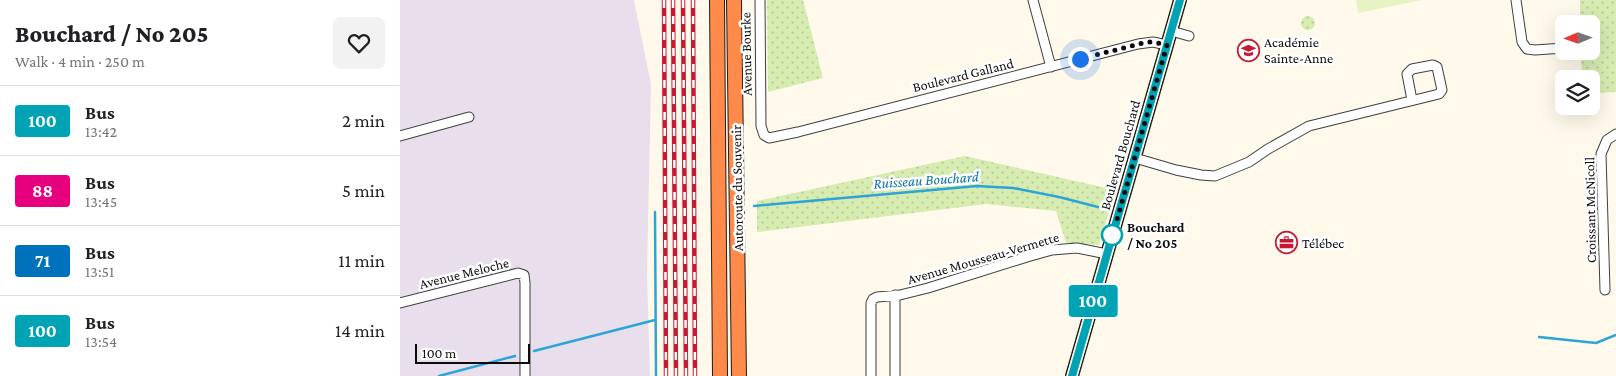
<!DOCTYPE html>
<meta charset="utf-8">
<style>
body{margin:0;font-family:"Crimson Pro",serif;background:#f2f2f2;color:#202124;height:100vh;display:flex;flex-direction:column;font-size:19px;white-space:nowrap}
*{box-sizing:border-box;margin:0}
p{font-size:16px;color:#757577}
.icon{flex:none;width:28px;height:28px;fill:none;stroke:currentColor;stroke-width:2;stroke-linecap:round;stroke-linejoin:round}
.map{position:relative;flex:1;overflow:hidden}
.sheet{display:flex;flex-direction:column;background:#fff;width:400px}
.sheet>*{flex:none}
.badge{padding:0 10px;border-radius:4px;font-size:18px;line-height:32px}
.needle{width:32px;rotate:268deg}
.controls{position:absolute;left:1155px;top:15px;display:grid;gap:10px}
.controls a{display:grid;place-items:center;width:45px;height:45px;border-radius:8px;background:#fff;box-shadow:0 5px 20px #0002;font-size:25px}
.scale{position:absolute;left:15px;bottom:12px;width:115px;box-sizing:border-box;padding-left:5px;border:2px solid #0c0c0c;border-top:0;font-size:14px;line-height:18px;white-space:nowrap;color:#0c0c0c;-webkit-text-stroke:4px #fff;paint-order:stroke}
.you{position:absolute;width:25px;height:25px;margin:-12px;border:4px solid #fff;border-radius:50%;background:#1a73e8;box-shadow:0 0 0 8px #1a73e833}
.map>.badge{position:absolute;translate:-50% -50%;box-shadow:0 0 0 2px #fff}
.round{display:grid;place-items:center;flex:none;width:52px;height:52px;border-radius:8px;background:#f2f2f2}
.headline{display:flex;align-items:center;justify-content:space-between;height:85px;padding:0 15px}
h1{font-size:24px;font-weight:800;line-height:38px}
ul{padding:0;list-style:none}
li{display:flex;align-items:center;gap:15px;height:70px;padding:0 15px;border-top:1px solid #e0e0e0}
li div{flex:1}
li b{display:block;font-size:19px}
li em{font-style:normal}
li .badge{min-width:55px;font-weight:700;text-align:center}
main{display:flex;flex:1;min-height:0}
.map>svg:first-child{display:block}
.industrial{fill:#e9dfec}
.park{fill:url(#park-dots)}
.pitch{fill:#e7f3c4}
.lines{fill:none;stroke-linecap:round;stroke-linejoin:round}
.stream{stroke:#2ca4d8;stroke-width:2.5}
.minor-casing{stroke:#3f3f3f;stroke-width:11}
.major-casing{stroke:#1d1d1d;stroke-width:14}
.highway-casing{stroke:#1d1d1d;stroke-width:16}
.minor{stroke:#fff;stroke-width:9}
.major{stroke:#ffc75b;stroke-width:11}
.highway{stroke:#ff8a49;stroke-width:14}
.rail-casing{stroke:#c61933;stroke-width:4.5}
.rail{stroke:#fff;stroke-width:2.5;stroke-dasharray:8;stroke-linecap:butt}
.line-casing{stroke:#fff;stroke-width:11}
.line{stroke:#00a3b4;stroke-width:8}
.walk{stroke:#0c0c0c;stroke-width:5;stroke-dasharray:0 9}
.stop-dot{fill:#fff;stroke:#00a3b4;stroke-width:2.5}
.labels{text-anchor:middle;stroke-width:5;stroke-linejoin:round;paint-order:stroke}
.poi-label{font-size:14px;fill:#0c0c0c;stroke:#fff;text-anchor:start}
.street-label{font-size:14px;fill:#0c0c0c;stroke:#fff}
.stop-label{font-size:14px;font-weight:bold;fill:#0c0c0c;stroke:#fff;text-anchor:start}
.water-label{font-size:15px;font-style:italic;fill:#0c72a7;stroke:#fff}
</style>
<main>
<section class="sheet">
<div class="headline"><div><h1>Bouchard / No 205</h1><p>Walk · 4 min · 250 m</p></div><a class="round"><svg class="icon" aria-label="heart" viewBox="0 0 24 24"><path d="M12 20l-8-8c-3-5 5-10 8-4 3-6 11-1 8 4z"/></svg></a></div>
<ul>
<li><span class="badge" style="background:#00a3b4;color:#fff">100</span><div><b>Bus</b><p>13:42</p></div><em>2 min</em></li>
<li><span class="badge" style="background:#e6007e;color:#fff">88</span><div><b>Bus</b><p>13:45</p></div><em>5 min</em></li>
<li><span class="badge" style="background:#0072bc;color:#fff">71</span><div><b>Bus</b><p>13:51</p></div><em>11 min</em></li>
<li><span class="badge" style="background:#00a3b4;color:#fff">100</span><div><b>Bus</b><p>13:54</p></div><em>14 min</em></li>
</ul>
</section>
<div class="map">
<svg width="1216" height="376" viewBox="0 0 1216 376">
<defs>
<pattern id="park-dots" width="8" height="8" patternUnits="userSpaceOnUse" patternTransform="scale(1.25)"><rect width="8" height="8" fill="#d6ecb1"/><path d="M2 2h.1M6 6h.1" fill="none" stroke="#b6c997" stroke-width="1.8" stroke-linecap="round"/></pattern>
</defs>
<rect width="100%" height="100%" fill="#fff9eb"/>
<path class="industrial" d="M0 0H234L251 84 247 274 250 376H0Z"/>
<path class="park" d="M367 0H403L423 78 368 92Z
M1180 0H1216V92L1191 93V79H1182L1181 51H1191V24H1180Z
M901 23a7 7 0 1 1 14 0a7 7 0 1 1-14 0Z
M565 156 715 190 699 245 666 243 656 211 586 204 357 232V201Z"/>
<path class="pitch" d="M956 0H1022L958 13Z"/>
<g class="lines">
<path class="stream" d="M354 206 577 186 613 188 659 197 698 207
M255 212 256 376
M1139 337 1196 343 1216 335
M134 351 255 320
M39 376 115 356"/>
<defs>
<path id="minor" d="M360 0 361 126 364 135 369 138 398 132 738 44 753 42 767 45
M633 0 651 67
M1116 0 1122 42 1127 49 1135 50 1164 48
M771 31 789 36
M0 136 69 117
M735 158 776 170 801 175 815 176 849 162 868 149 909 126 1039 94 1042 90 1037 67 1033 65 1012 69 1007 74 1012 100
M1205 290 1201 154 1207 140 1216 134
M0 303 118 273 124 275 125 283V376
M471 376V303L473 299 477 297 500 295 528 288 627 257 652 250 677 248 707 254
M495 376V295"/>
<path id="major" d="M672 376 780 0"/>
<path id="highway" d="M317 0 320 376
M334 0 339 376"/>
</defs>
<use href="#minor" class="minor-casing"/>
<use href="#major" class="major-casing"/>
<use href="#highway" class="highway-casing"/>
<use href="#minor" class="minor"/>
<use href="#major" class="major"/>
<use href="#highway" class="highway"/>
<defs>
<path id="rail" d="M264 0 266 376
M273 0 276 376
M283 0 286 376
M293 0 295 376"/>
</defs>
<use href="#rail" class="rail-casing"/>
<use href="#rail" class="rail"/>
</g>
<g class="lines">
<defs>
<path id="line" d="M672 376 780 0"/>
</defs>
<use href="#line" class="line-casing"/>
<use href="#line" class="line"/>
<path class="walk" d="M680 59 747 42H753L767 45 712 237V235"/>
</g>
<defs>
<symbol id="school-ring" viewBox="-11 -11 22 22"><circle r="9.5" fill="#fff" stroke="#c61933" stroke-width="1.5"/><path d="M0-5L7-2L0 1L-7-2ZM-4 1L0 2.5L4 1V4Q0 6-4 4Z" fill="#c61933"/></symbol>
<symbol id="office-ring" viewBox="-11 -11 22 22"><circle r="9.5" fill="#fff" stroke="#c61933" stroke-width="1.5"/><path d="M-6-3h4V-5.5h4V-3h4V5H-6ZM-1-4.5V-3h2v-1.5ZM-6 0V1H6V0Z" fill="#c61933"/></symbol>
</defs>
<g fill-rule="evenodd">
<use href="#school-ring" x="836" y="38" width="25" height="25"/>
<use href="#office-ring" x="874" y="230" width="25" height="25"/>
</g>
<circle class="stop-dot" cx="712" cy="235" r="10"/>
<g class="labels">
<g class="poi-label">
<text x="864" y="47">Académie<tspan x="864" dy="16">Sainte-Anne</tspan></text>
<text x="902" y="248">Télébec</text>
</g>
<g class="street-label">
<text transform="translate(346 54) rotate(-91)" y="5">Avenue Bourke</text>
<text transform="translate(563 75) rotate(-14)" y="5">Boulevard Galland</text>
<text transform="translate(720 155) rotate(-74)" y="5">Boulevard Bouchard</text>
<text transform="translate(337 188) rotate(-91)" y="5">Autoroute du Souvenir</text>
<text transform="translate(1190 210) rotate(-91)" y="5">Croissant McNicoll</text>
<text transform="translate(583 258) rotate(-16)" y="5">Avenue Mousseau-Vermette</text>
<text transform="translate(64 273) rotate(-14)" y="5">Avenue Meloche</text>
</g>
<g class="stop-label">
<text x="727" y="232">Bouchard<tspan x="727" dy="16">/ No 205</tspan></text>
</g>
<g class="water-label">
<text transform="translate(526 180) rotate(-4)" y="5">Ruisseau Bouchard</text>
</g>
</g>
</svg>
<div class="controls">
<a><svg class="needle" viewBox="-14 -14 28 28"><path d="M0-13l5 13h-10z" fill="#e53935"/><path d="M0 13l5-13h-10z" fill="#757577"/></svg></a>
<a><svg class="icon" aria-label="layers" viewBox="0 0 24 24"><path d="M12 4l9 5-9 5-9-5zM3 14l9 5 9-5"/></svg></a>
</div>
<div class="scale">100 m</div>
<div class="you" style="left:680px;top:59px"></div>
<b class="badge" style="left:693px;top:301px;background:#00a3b4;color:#fff">100</b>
</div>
</main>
